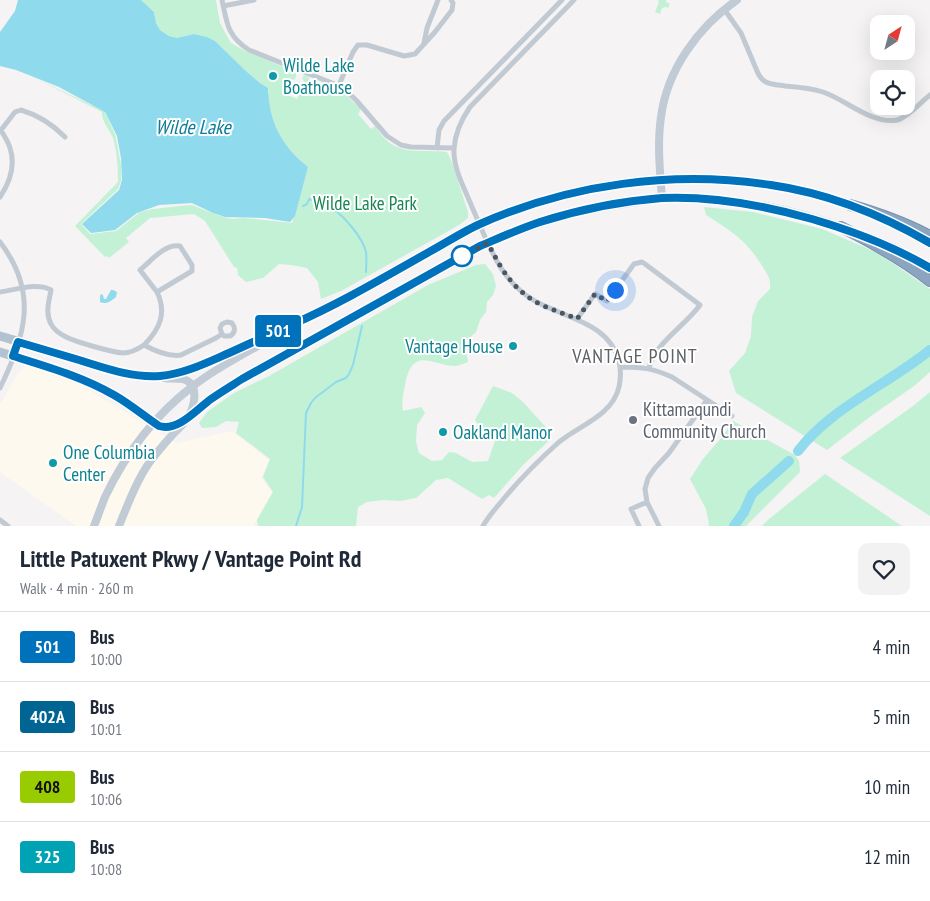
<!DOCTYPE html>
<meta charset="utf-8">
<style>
body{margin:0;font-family:"PT Sans Narrow",sans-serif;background:#f2f2f3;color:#1f2937;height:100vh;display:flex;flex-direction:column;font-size:19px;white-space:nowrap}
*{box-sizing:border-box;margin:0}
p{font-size:16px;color:#747a83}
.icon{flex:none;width:28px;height:28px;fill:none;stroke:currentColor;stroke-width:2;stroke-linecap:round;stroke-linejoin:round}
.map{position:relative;height:526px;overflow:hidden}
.side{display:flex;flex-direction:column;background:#fff;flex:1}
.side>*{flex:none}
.badge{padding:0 10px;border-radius:4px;font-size:18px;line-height:32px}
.needle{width:32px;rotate:36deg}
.buttons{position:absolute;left:870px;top:15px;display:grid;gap:10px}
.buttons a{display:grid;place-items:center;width:45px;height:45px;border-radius:10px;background:#fff;box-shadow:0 5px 20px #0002;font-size:25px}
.you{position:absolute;width:25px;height:25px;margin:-12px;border:4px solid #fff;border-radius:50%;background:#1a73e8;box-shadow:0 0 0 8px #1a73e833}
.map>.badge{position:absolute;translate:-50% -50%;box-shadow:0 0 0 2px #fff}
.round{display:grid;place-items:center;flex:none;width:52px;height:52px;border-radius:10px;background:#f2f2f3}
.summary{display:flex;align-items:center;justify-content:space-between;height:85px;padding:0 20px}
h1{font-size:24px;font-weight:600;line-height:38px}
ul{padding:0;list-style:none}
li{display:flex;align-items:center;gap:15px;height:70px;padding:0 20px;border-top:1px solid #e0e1e3}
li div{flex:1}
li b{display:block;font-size:19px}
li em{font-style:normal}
li .badge{min-width:55px;font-weight:700;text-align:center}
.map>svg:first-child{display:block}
.commercial{fill:#fdf9ef}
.green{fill:#c3f1d5}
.water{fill:#90daee}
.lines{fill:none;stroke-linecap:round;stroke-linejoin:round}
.stream{stroke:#90daee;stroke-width:2}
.river{stroke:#90daee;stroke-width:10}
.highway-casing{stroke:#7690ad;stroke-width:12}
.street{stroke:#c1cad2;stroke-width:5}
.secondary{stroke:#c1cbd6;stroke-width:8}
.primary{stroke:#b3c2d1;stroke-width:9}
.highway{stroke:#8ba5c1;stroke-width:10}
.line-casing{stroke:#fff;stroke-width:11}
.line{stroke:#0072bc;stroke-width:8}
.walk{stroke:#4a5661;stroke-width:5;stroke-dasharray:0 9}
.culture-dot{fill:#0f9aa8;stroke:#fff;stroke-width:2}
.stop-dot{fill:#fff;stroke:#0072bc;stroke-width:2.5}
.worship-dot{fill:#6b7280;stroke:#fff;stroke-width:2}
.labels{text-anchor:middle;stroke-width:4;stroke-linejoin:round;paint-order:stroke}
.culture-label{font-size:19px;fill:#0d838f;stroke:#fff;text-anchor:start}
.park-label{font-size:19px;fill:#17864f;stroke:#fff}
.worship-label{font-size:19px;fill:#5b616d;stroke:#fff;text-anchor:start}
.water-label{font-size:20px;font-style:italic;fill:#0c7c9b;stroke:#fff}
.neighbourhood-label{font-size:20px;letter-spacing:1px;fill:#5f6368;stroke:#fff}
</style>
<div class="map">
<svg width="930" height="526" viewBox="0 0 930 526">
<rect width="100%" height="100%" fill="#f5f3f3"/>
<path class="commercial" d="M26 366 81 385 176 443 231 431 269 460 261 478 272 492 253 526H76L0 472V403L3 400 18 373Z"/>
<path class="green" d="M141 0H216L220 23 231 43 245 51 291 70 296 73V77L294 80 288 78 283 93 297 99C300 92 307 84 302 78L304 75 309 77V81L315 85 325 89 327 84 343 92 361 109 358 114 371 129 375 126C378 130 381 135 385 139 402 156 426 149 447 152L451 160 468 212V218L459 225 341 291 321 299 318 282 307 268 291 265 279 264 263 278 246 282 238 275 237 268 234 267 205 221 194 214 150 218 126 238 129 242 109 258 107 256 105 257 75 226 118 182C118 167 117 152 113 138 110 130 101 121 102 112L35 78 0 66 35 78 104 111 115 134 121 165V181L118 189 81 224 90 234 116 231 140 212 153 209 180 206 192 205 220 216 232 219 243 218 292 223 308 167C288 151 271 128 269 103 268 98 267 96 269 91L268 88 260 83 247 72 215 41 207 37 194 34 177 38 169 36 160 30 156 23 154 12Z
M658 0H666V2L670 4 668 8 666 7 662 8 660 14 655 12 659 2Z
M704 207 753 212 822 229 878 253 930 289V372L914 386 871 416 827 450 736 393 729 371 745 353 751 336 752 317 758 301 770 289C771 277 767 274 761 264 745 239 731 231 706 215Z
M485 264 493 274 496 286 493 295 487 302 486 312 480 320 476 332 466 341V351L468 362C463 364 458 366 453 366 431 364 414 348 406 380 404 391 401 400 403 411L421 407 425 413 417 425 416 442 419 453 432 461 442 460 449 452 456 453 472 462 488 461 496 438 481 428 475 420 493 386 512 393 523 402 552 434V438L524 464 494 498 489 495 482 499 448 478 436 480 416 498 400 501 383 500 367 502 358 507 356 526H258L257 520 273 492 263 477 270 459 236 433 239 422 226 421 216 427 202 428 199 423 207 412 234 393 269 376 428 285 476 265Z
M930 392V516L840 458 913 406Z
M733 421 795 455 799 461 800 472 746 526H708L709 524 706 509 690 479 703 459 722 437Z
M825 474 902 526H762L769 519Z"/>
<path class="water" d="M18 0H141L154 12 156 23 160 30 169 36 177 38 194 34 207 37 215 41 247 72 260 83 268 88C269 122 281 145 308 167L295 216 290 222 265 218 225 217 213 213 192 203 159 205 137 213 115 230 91 233 82 224 119 190 122 180 121 158 117 136 105 112 59 87 16 70 0 66V32L15 11Z
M111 290H113L117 292 116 297C111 301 106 305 100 302V296L101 294 103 295 104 299H106Z"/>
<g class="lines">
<path class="stream" d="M303 206 307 204 309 199C317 202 325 204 332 208 344 216 363 238 366 252 367 259 366 266 366 272
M296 526 302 507 306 413 311 403 315 398 336 382 346 378 349 374 353 365 362 326"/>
<path class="river" d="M798 451C832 407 887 385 930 350
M734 526 744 512 752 494 789 461"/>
<defs>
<path id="highway" d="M850 205C878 213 904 222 930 236
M841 227C873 243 902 259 930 281"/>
</defs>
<use href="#highway" class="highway-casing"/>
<path class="street" d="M222 0C227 23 227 36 249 50L342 87 356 100 387 136 401 145 411 147 454 148
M223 6 254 0
M724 9 741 33 757 71C759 76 762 80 766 82 772 85 779 85 785 86 798 87 811 88 823 92 845 99 872 125 897 120 907 118 922 101 930 95
M424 43 427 28 438 0
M339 85 353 52 358 45H367L404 56 415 54 435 32 452 10 453 3 451 0
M437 148 439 130 444 121 562 0
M0 197C10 182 16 166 10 148 8 141 4 136 1 130L15 112 21 110C38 115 53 125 65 137
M0 242C39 293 25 336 0 388
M0 292C16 290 37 282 51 290 49 301 45 313 51 324 54 330 60 334 66 337 76 342 111 352 123 353 131 353 138 349 144 345 155 351 169 357 181 355L216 338 222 334 224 336H230C235 333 236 328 232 323L227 322 222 324 220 328 222 334
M577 319 595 294 607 301 634 264 642 262 645 264 700 305C685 326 655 343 649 368
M144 345C160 329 167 313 157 292L192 271V265L180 246C165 243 151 261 140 270L157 292
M621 367C642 367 652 368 672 377L732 416
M0 520 8 526
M483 526C489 515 498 506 506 496 522 477 540 459 559 442 580 425 612 416 619 387 621 378 621 370 619 361 607 316 550 318 521 291 513 285 507 277 501 268 489 249 481 227 472 207 465 189 453 169 454 149 455 133 461 120 470 107L574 0
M639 526 631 509 647 502
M659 526 647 502 645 489 648 478 655 468 669 453 707 400"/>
<path class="secondary" d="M662 198C660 172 657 144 661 117 667 70 698 27 737 0
M94 526C98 516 101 507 105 497 125 455 155 415 193 386 220 365 252 350 281 333
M119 526C128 504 136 482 149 463 157 452 165 443 174 433 178 429 184 424 187 419 194 408 201 384 183 379 177 378 170 379 164 378"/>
<path class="primary" d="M897 226 930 243
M870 238 894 248 930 268
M0 336C25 343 49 351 74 359 103 368 132 379 163 376 186 373 206 363 227 354 244 346 260 339 277 331 324 311 369 286 414 260 435 249 456 236 478 225 577 179 702 166 807 192 823 196 840 201 855 207
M0 352 60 371 93 384 113 394 159 426C178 432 194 411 208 401 219 394 230 386 242 379L480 246C531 224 577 209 633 202 643 201 653 199 663 198 725 196 788 208 846 229"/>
<use href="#highway" class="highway"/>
</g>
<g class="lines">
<defs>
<path id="line" d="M930 243C882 215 826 193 771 185 673 170 570 184 480 224 462 232 446 243 429 252 383 278 339 304 291 325 270 334 249 344 229 353 206 363 184 374 160 376 132 378 105 368 79 360 59 354 39 348 18 342L13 356C48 367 83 377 114 395 130 404 144 416 159 426 178 432 197 409 211 399 221 392 231 386 242 379L480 246C499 238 519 229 540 222 578 210 622 201 662 198 713 196 763 205 812 219 853 231 893 246 930 268"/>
</defs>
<use href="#line" class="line-casing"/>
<use href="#line" class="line"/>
<path class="walk" d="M462 256 488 243C502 271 514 292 544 306 555 311 566 314 577 319L595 294 607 301 615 290"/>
</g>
<g class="culture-dot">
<circle cx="273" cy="76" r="5"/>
<circle cx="513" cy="346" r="5"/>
<circle cx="443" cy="432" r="5"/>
<circle cx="53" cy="463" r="5"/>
</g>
<circle class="stop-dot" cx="462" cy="256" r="10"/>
<circle class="worship-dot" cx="633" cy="420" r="5"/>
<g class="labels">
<g class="culture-label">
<text x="283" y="72">Wilde Lake<tspan x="283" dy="22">Boathouse</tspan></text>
<text x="503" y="353" text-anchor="end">Vantage House</text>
<text x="453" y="439">Oakland Manor</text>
<text x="63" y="459">One Columbia<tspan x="63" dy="22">Center</tspan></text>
</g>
<g class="park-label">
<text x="365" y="210">Wilde Lake Park</text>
</g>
<g class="worship-label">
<text x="643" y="416">Kittamaqundi<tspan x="643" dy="22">Community Church</tspan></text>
</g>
<g class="water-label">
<text x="193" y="134">Wilde Lake</text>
</g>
<g class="neighbourhood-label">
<text x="635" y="363">VANTAGE POINT</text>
</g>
</g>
</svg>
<div class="buttons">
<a><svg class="needle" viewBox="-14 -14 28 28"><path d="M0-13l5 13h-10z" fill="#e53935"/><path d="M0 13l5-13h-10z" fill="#747a83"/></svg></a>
<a><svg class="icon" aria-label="locate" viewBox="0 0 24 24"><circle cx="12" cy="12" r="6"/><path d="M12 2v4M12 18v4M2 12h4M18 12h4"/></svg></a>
</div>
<div class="you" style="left:615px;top:290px"></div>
<b class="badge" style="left:278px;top:331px;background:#0072bc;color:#fff">501</b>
</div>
<section class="side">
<div class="summary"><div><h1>Little Patuxent Pkwy / Vantage Point Rd</h1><p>Walk · 4 min · 260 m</p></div><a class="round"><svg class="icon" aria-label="heart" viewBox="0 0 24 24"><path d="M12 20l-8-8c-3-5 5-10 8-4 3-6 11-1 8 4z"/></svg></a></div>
<ul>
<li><span class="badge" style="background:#0072bc;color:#fff">501</span><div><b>Bus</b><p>10:00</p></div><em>4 min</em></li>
<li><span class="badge" style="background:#006592;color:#fff">402A</span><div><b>Bus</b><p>10:01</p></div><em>5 min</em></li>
<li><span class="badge" style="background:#9c0;color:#111">408</span><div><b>Bus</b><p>10:06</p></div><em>10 min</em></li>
<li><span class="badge" style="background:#00a3b4;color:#fff">325</span><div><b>Bus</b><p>10:08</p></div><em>12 min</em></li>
</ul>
</section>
